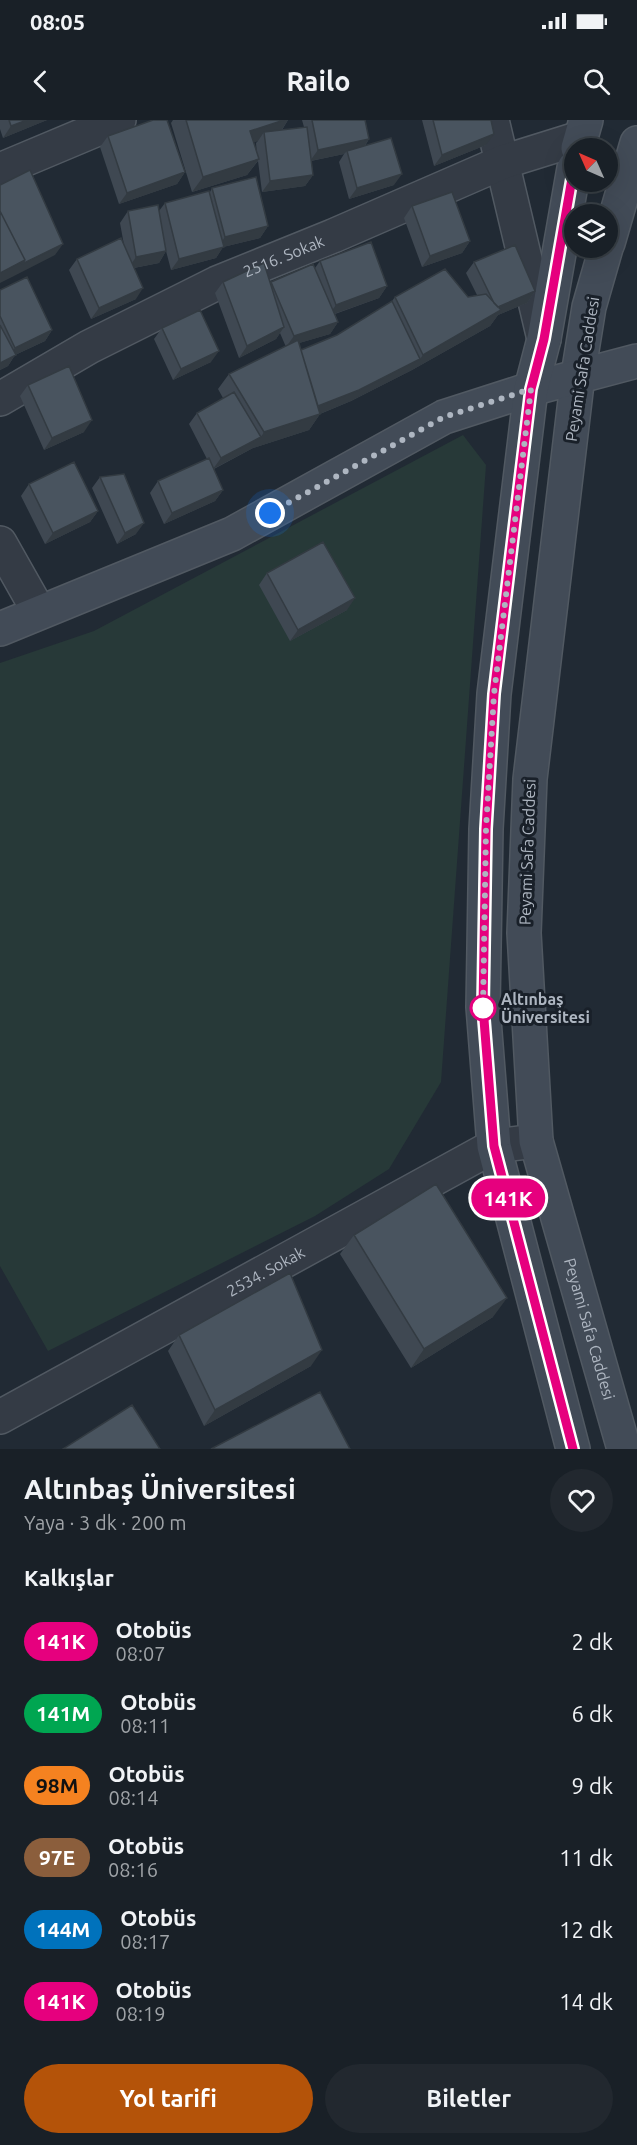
<!DOCTYPE html>
<html lang="tr">
<meta charset="utf-8">
<style>
body{margin:0;font-family:Ubuntu,sans-serif;background:#22282f;color:#f1f3f6;height:100vh;display:flex;flex-direction:column;font-size:22px;white-space:nowrap}
*{box-sizing:border-box;margin:0}
p{font-size:20px;color:#9fa3a7}
.icon{flex:none;width:33px;height:33px;fill:none;stroke:currentColor;stroke-width:2;stroke-linecap:round;stroke-linejoin:round}
.map{position:relative;height:1329px;overflow:hidden}
.drawer{display:flex;flex-direction:column;background:#192027;flex:1}
.drawer>*{flex:none}
.badge{padding:0 12px;border-radius:20px;font-size:21px;line-height:39px}
.needle{width:39px;rotate:315deg}
.buttons{position:absolute;left:564px;top:18px;display:grid;gap:12px}
.buttons a{display:grid;place-items:center;width:54px;height:54px;border-radius:50%;background:#192027;box-shadow:0 6px 24px #0002,0 0 0 2px #373e44;font-size:30px}
.you{position:absolute;width:30px;height:30px;margin:-15px;border:4px solid #fff;border-radius:50%;background:#1a73e8;box-shadow:0 0 0 9px #1a73e833}
.map>.badge{position:absolute;translate:-50% -50%;box-shadow:0 0 0 3px #fff}
h2{padding:0 24px;font-size:22px;line-height:54px}
.round{display:grid;place-items:center;flex:none;width:63px;height:63px;border-radius:32px;background:#22282f}
.head{display:flex;align-items:center;justify-content:space-between;height:102px;padding:0 24px}
h1{font-size:28px;font-weight:700;line-height:45px}
.action{display:flex;gap:12px;margin-top:auto;padding:12px 24px}
.action a{flex:1;height:69px;border-radius:36px;background:#b45309;color:#fff;font-size:24px;font-weight:700;line-height:69px;text-align:center}
.action a+a{background:#22282f;color:#f1f3f6}
ul{padding:0;list-style:none}
li{display:flex;align-items:center;gap:18px;height:72px;padding:0 24px}
li div{flex:1}
li b{display:block;font-size:22px}
li em{font-style:normal}
li .badge{min-width:66px;font-weight:700;text-align:center}
.status{display:flex;justify-content:space-between;align-items:center;height:42px;padding:0 30px;background:#192027;direction:ltr}
.status svg{height:16px;fill:currentColor}
header{display:flex;justify-content:space-between;align-items:center;height:78px;padding:0 24px;background:#192027;font-size:27px;font-weight:700}
.map>svg:first-child{display:block}
.green{fill:#273938}
.lines{fill:none;stroke-linecap:round;stroke-linejoin:round}
.street-casing{stroke:#515962;stroke-width:36}
.secondary-casing{stroke:#515962;stroke-width:36}
.street{stroke:#343b45;stroke-width:33}
.secondary{stroke:#424b57;stroke-width:33}
.wall{fill:#3f4852;fill-rule:evenodd}
.shaded-wall{fill:#333b42}
.building{fill:#49545f;stroke:#333b42;stroke-width:1.5}
.line-casing{stroke:#fff;stroke-width:14}
.line{stroke:#e6007e;stroke-width:9}
.walk{stroke:#aeb6c1;stroke-width:6;stroke-dasharray:0 10.8}
.stop-dot{fill:#fff;stroke:#e6007e;stroke-width:3}
.labels{text-anchor:middle;stroke-width:6;stroke-linejoin:round;paint-order:stroke}
.street-label{font-size:16px;fill:#aeb6c1;stroke:#192029}
.stop-label{font-size:16px;font-weight:bold;fill:#aeb6c1;stroke:#192029;text-anchor:start}
</style>
<div class="status"><b>08:05</b><svg viewBox="0 0 49 12"><path d="M0 12V9h3v3zM5 12V6h3v6zM10 12V3h3v9zM15 12V0h3v12zM26 1h20v11H26zM47 4h2v5h-2z"/></svg></div>
<header><svg class="icon" aria-label="back" viewBox="0 0 24 24"><path d="M15 5l-7 7 7 7"/></svg>Railo<svg class="icon" aria-label="search" viewBox="0 0 24 24"><circle cx="10" cy="10" r="6"/><path d="M15 15l6 6"/></svg></header>
<div class="map">
<svg width="637" height="1329" viewBox="0 0 637 1329">
<rect width="100%" height="100%" fill="#212a34"/>
<path class="green" d="M463 315 486 345 441 962 389 1049 315 1096 48 1231 0 1146V543L94 511Z"/>
<g class="lines">
<defs>
<g id="street">
<path d="M492 0 544 219"/>
<path d="M0 50 119 0"/>
<path id="s1" d="M0 279 89 227 217 163 333 116 503 42 580 18"/>
<path d="M0 423 39 492"/>
<path id="s2" d="M0 1297 494 1026 536 1021"/>
</g>
<g id="secondary">
<path d="M578 28 586 0"/>
<path d="M608 123 637 23"/>
<path id="s3" d="M606 128 589 187 578 255 530 659 524 813 536 1021 624 1329"/>
<path d="M0 509 232 414 444 297 531 269 637 241"/>
<path d="M573 1329 494 1026 483 887 486 709 494 574 531 269 544 219 574 48"/>
</g>
</defs>
<use href="#street" class="street-casing"/>
<use href="#secondary" class="secondary-casing"/>
<use href="#street" class="street"/>
<use href="#secondary" class="secondary"/>
</g>
<path class="wall" d="M0 0H47L3 18 0 9Z
M173 0H288L282 10 304 7 302 0H365L369 19 365 26 394 65 349 79 339 42 344 34 311 41 313 55 305 66 262 72 258 41 247 55 192 72 171 3ZM258 21 256 23 257 35 253 22Z
M422 0H491L486 25 434 46Z
M108 16 185 52 177 64 119 84 100 27Z
M212 68 268 106 260 118 223 127 216 138 171 150 166 131 159 143 134 148 136 179 91 199 69 150 77 139 124 125 120 103 128 91H159L165 83 210 72Z
M412 86 470 121 462 133 422 147 404 98Z
M320 141 387 166 379 178 335 194 338 202 330 214 299 223 301 230 337 215 392 181 395 177H468L477 175 466 153 474 142 535 171 527 183 498 195 490 206 412 250 351 281 320 294 309 310 253 328 214 349 223 370 215 381 164 404 150 373 158 361 207 339 189 304 197 293 223 278 218 269 229 254 286 227 280 213 276 219 239 238 215 173 223 162 270 163 271 162 315 148Z
M0 170 52 210 45 221 15 235 8 246 0 250Z
M162 208 211 242 173 260 154 219Z
M28 265 84 312 44 330 20 276Z
M100 357 136 414 117 424 92 368Z
M29 364 98 391 90 402 45 424 21 376Z
M267 453 347 490 290 521 259 465Z
M354 1115 493 1197 411 1248 340 1134Z
M179 1215 311 1246 204 1306 168 1231Z"/>
<path class="shaded-wall" d="M27 0H47L3 18 11 6Z
M284 0H288L279 14 264 12 258 21 239 27 250 11Z
M494 14 486 25 434 46 442 35Z
M369 19 361 31H347L344 34 310 41 318 30Z
M259 39 247 55 192 72 203 57Z
M185 52 177 64 119 84 127 73Z
M402 54 394 65 349 79 357 68Z
M313 55 305 66 262 72 270 61Z
M268 106 260 118 223 127 216 138 171 150 179 139 217 128 225 117Z
M470 121 462 133 422 147 430 136Z
M63 124 55 135 14 156 22 144Z
M166 131 159 143 128 149 136 137Z
M25 140 14 156 0 163V153Z
M387 166 379 178 328 196 336 185Z
M143 168 136 179 91 199 99 188Z
M535 171 527 183 498 195 490 206 412 250 351 281 317 295 320 294 309 310 253 328 213 349 221 338 261 317 264 312 420 239 423 235 497 188Z
M338 202 330 214 286 227 294 216Z
M284 207 276 219 239 238 247 226Z
M52 210 45 221 15 235 8 246 0 250V243L8 239 15 228Z
M219 231 211 242 173 260 181 249Z
M92 300 84 312 44 330 52 318Z
M223 370 215 381 164 404 172 393Z
M98 391 90 402 45 424 53 413Z
M144 403 136 414 117 424 125 413Z
M355 478 347 490 290 521 298 510Z
M507 1178 493 1197 411 1248 424 1229Z
M322 1230 311 1246 204 1306 215 1290Z"/>
<path class="building" d="M9 0H27L11 6Z
M153 0H167L185 52 127 73 108 16Z
M186 0H284L250 11 259 39 203 57Z
M312 0H365L369 19 318 30Z
M433 0H491L494 14 442 35Z
M307 7 313 55 270 61 264 12Z
M391 18 402 54 357 68 347 31Z
M30 50 63 124 22 144 25 140 0 91V65Z
M256 57 268 106 225 117 212 68Z
M209 71 224 127 179 139 165 83Z
M452 72 470 121 430 136 412 86Z
M158 85 166 131 136 137 128 91Z
M0 91 25 140 0 153Z
M121 118 143 168 99 188 77 139Z
M371 122 387 166 336 185 320 141Z
M515 125 535 171 498 187 494 183 474 142Z
M264 143 284 207 247 226 223 162Z
M313 144 338 202 294 216 271 162Z
M445 149 468 177 486 174 501 190 423 235 395 177Z
M27 157 52 210 15 228 0 196V170Z
M392 181 420 239 359 270 318 286 301 230 337 215Z
M200 190 219 231 181 249 162 208Z
M0 205 16 235 0 243Z
M298 220 320 294 264 312 229 254Z
M69 246 92 300 52 318 28 265Z
M234 272 261 317 221 338 197 293Z
M209 338 223 370 172 393 158 361Z
M74 342 98 391 53 413 29 364Z
M124 354 144 403 125 413 100 357Z
M323 422 355 478 298 510 267 453Z
M436 1064 507 1178 424 1229 354 1115Z
M290 1153 322 1230 215 1290 179 1215Z
M320 1272 350 1329H211Z
M132 1285 160 1329H63Z"/>
<g class="lines">
<defs>
<path id="line" d="M573 1329 494 1026 483 887 486 709 494 574 531 269 544 219 574 47"/>
</defs>
<use href="#line" class="line-casing"/>
<use href="#line" class="line"/>
<path class="walk" d="M270 393 444 297 531 269 494 574 486 709 483 888"/>
</g>
<circle class="stop-dot" cx="483" cy="888" r="12"/>
<g class="labels">
<g class="street-label">
<text dy="6" stroke="none"><textPath href="#s1" startOffset="318">2516. Sokak</textPath></text>
<text transform="translate(582 249) rotate(-81)" y="6">Peyami Safa Caddesi</text>
<text transform="translate(527 732) rotate(-88)" y="6">Peyami Safa Caddesi</text>
<text dy="6" stroke="none"><textPath href="#s2" startOffset="303">2534. Sokak</textPath></text>
<text dy="6" stroke="none"><textPath href="#s3" startOffset="1095">Peyami Safa Caddesi</textPath></text>
</g>
<g class="stop-label">
<text x="501" y="885">Altınbaş<tspan x="501" dy="18">Üniversitesi</tspan></text>
</g>
</g>
</svg>
<div class="buttons">
<a><svg class="needle" viewBox="-14 -14 28 28"><path d="M0-13l5 13h-10z" fill="#e53935"/><path d="M0 13l5-13h-10z" fill="#9fa3a7"/></svg></a>
<a><svg class="icon" aria-label="layers" viewBox="0 0 24 24"><path d="M12 4l9 5-9 5-9-5zM3 14l9 5 9-5"/></svg></a>
</div>
<div class="you" style="left:270px;top:393px"></div>
<b class="badge" style="left:508px;top:1078px;background:#e6007e;color:#fff">141K</b>
</div>
<section class="drawer">
<div class="head"><div><h1>Altınbaş Üniversitesi</h1><p>Yaya · 3 dk · 200 m</p></div><a class="round"><svg class="icon" aria-label="heart" viewBox="0 0 24 24"><path d="M12 20l-8-8c-3-5 5-10 8-4 3-6 11-1 8 4z"/></svg></a></div>
<h2>Kalkışlar</h2>
<ul>
<li><span class="badge" style="background:#e6007e;color:#fff">141K</span><div><b>Otobüs</b><p>08:07</p></div><em>2 dk</em></li>
<li><span class="badge" style="background:#00a651;color:#fff">141M</span><div><b>Otobüs</b><p>08:11</p></div><em>6 dk</em></li>
<li><span class="badge" style="background:#f58220;color:#111">98M</span><div><b>Otobüs</b><p>08:14</p></div><em>9 dk</em></li>
<li><span class="badge" style="background:#8b5e3c;color:#fff">97E</span><div><b>Otobüs</b><p>08:16</p></div><em>11 dk</em></li>
<li><span class="badge" style="background:#0072bc;color:#fff">144M</span><div><b>Otobüs</b><p>08:17</p></div><em>12 dk</em></li>
<li><span class="badge" style="background:#e6007e;color:#fff">141K</span><div><b>Otobüs</b><p>08:19</p></div><em>14 dk</em></li>
</ul>
<div class="action"><a>Yol tarifi</a><a>Biletler</a></div>
</section>
